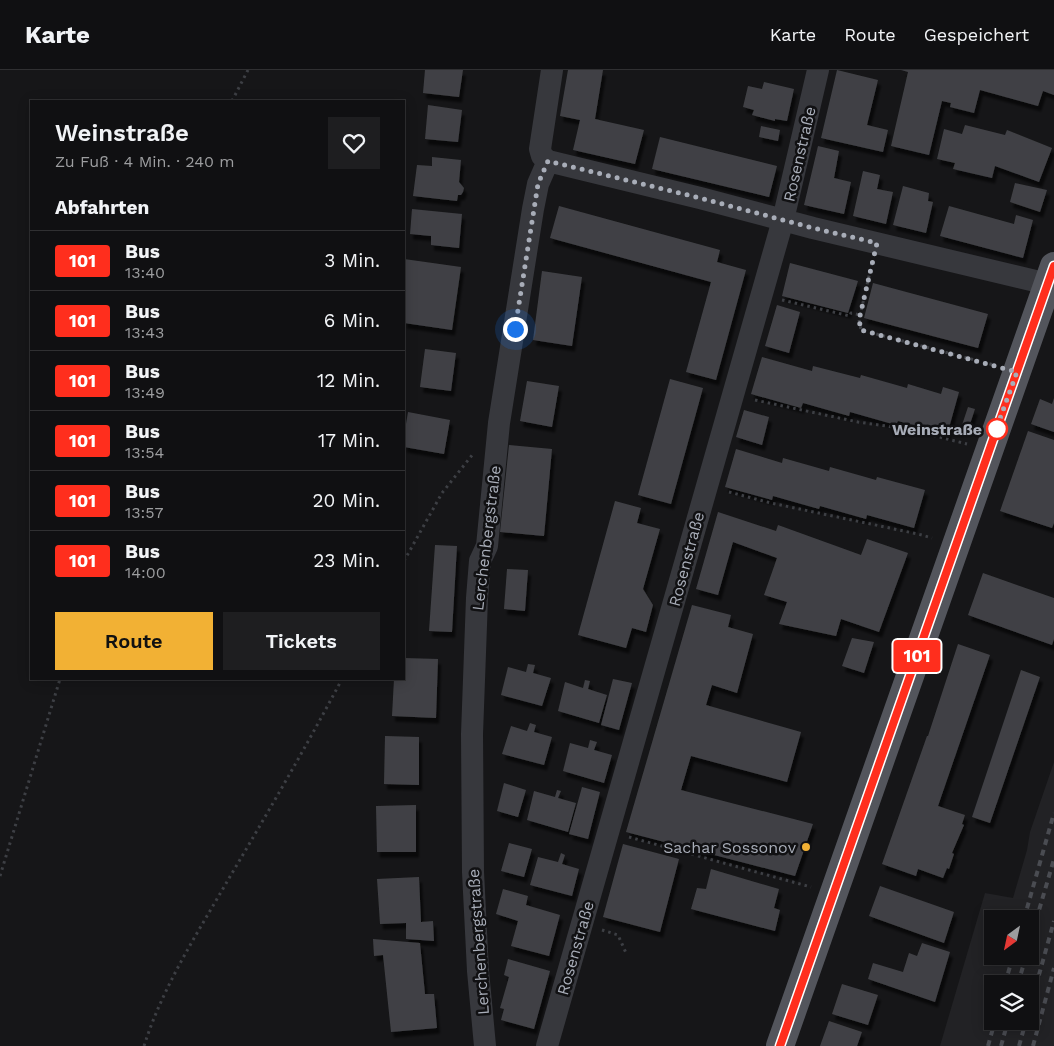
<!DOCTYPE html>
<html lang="de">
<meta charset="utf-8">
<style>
body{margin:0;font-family:"Work Sans",sans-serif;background:#1e1e20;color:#f1f3f6;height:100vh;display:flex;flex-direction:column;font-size:19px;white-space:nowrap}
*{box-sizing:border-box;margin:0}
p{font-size:16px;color:#9c9d9f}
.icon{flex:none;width:28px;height:28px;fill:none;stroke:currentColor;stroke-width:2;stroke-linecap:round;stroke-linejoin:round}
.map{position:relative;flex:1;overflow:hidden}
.details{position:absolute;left:30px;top:30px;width:375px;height:580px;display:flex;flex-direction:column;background:#101012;border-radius:0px;box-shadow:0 2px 12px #0003,0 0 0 1px #303032}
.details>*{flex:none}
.badge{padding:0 10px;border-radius:4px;font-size:18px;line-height:32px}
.needle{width:32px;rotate:213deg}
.tools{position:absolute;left:984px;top:840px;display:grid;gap:10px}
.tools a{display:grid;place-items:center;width:55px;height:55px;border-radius:0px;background:#101012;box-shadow:0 2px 12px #0003,0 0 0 1px #303032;font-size:25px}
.you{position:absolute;width:25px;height:25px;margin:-12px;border:4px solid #fff;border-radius:50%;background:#1a73e8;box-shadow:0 0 0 8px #1a73e833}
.map>.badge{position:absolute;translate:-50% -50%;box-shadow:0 0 0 2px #fff}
h2{padding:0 25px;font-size:19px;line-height:45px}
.round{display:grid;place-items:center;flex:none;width:52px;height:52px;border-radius:0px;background:#1e1e20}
.head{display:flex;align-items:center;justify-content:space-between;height:85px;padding:0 25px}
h1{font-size:24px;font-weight:600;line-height:38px}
.button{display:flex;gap:10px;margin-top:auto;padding:10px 25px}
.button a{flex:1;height:58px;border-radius:0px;background:#f2b134;color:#111;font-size:20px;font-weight:600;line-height:58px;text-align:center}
.button a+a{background:#1e1e20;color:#f1f3f6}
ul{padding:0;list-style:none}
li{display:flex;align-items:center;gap:15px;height:60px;padding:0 25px;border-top:1px solid #303032}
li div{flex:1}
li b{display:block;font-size:19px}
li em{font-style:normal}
li .badge{min-width:55px;font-weight:700;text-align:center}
header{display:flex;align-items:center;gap:30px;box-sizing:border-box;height:70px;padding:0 25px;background:#101012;border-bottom:1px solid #303032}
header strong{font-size:24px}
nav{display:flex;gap:28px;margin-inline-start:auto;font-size:18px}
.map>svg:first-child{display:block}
.built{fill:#222225;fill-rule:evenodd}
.building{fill:#404145;filter:url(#shadow)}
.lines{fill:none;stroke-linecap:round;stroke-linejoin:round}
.path{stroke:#3d3f44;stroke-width:3;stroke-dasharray:2.5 4;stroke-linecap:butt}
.minor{stroke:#37383d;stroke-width:22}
.major{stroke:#53555c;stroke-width:28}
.rail{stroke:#4a4c52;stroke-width:4;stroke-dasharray:6 5;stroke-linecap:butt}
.line-casing{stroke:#fff;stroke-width:11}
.line{stroke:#ff2e1d;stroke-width:8}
.walk{stroke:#a8adb8;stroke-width:5;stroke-dasharray:0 9}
.stop-dot{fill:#fff;stroke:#ff2e1d;stroke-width:2.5}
.poi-dot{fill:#f2b134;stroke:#111113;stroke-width:2}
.labels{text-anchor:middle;stroke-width:5;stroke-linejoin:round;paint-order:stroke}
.street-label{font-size:16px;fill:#a8adb8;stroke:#111113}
.stop-label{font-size:16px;font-weight:bold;fill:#a8adb8;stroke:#111113;text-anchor:end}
.poi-label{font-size:16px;fill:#a8adb8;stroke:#111113;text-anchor:end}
</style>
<header>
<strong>Karte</strong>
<nav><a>Karte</a><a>Route</a><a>Gespeichert</a></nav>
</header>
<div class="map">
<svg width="1054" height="976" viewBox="0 0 1054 976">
<defs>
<filter id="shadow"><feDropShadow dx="3" dy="5.5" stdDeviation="1" flood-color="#0009"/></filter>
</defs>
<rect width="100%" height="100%" fill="#161618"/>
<path class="built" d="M1054 692V976H940L985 823 1013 828 1027 780 1030 762ZM992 849H1030V886H992ZM992 914H1030V951H992Z"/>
<path class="building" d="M425 0H463L459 27 423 23Z
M568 0H603L595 49 644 60 635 94 573 80 580 50 560 46Z
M837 0 878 10 867 55 888 60 883 82 821 68Z
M901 0H1054V25L1043 21 1038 36 980 20 974 43 950 37 951 33 942 31 929 85 891 76 908 2Z
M764 12 794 19 787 51 775 49V51L752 45 754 40 743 37 748 16 762 19Z
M428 35 462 40 458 72 425 69Z
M965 55 1005 65 1007 60 1052 78 1039 112 995 96 992 108 953 99 955 93 937 89 944 59 962 64Z
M761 56 780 60 778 71 759 67Z
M660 67 777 96 769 127 652 99Z
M818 76 839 81 834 108 851 112 844 144 804 135Z
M432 87 461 90 459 112 464 118 463 122 461 125H458L457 131 413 126 417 95 432 96Z
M863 101 880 105 877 119 893 122 886 154 853 146Z
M1015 113 1047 120 1040 142 1010 132Z
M903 116 929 123 928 131 933 132 926 163 893 155Z
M559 136 720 180 717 192 746 200 716 310 686 302 711 212 550 168Z
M949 136 1014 154 1016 145 1033 150 1023 188 940 166Z
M412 139 462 144 459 178 431 175V166L410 164Z
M404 189 461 197 452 260 404 253Z
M790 193 858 211 848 243 782 226Z
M542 201 582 207 572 276 533 270Z
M873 213 988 244 978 278 864 248Z
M777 235 800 242 789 283 765 276Z
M425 279 456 283 451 321 420 317Z
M762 287 812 301 813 296 860 308 861 305 907 318 908 314 941 324 943 317 959 322 947 365 898 351 896 355 850 342 849 346 803 333 801 338 751 324Z
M670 309 703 318 671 434 638 425Z
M527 311 559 316 552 357 520 351Z
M1054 328V362L1031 354 1040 329 1052 334Z
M968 337 975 339 969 357 962 355Z
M744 340 769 347 762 375 736 367Z
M408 342 450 350 444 384 404 377V366Z
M1028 361 1054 370V453L1052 458 1000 441Z
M509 375 552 379 544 466 500 462Z
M736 379 782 393 783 388 829 401 830 397 876 410 877 407 925 420 914 458 867 445 866 449 820 436 819 439 773 426 772 430 725 417Z
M615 431 641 438 637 453 660 459 643 519 653 535 646 562 632 558 626 578 578 565Z
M718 442 776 461 778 455 861 485 867 469 908 483 879 562 841 549 836 566 779 554 787 532 764 525 777 488 733 472 718 525 696 519Z
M435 475 457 476 452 562 429 561Z
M507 499 528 500 525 541 504 539Z
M983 503 1054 528V569L1052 575 968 545Z
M692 535 731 545 728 557 753 564 737 623 712 615 706 635 801 662 787 712 691 686 681 720 813 754 795 806 626 762Z
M852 568 874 572 864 603 842 596Z
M958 574 990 585 938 736 965 745 962 754 964 755 952 783 954 784 949 799 947 798 943 808 918 799 916 806 882 794 927 666H928Z
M404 588 438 589 436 648 392 646 394 609H404Z
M528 594 535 595 533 603 551 608 542 636 501 625 508 597 526 602Z
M1021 600 1040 607 990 753 972 747Z
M613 609 632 613 619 660 601 655Z
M585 610 590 611 588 619 607 625 599 653 558 641 565 612 583 618Z
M530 653 536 655 534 662 552 667 544 695 502 684 511 656 527 661Z
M385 666 419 667V715L384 714Z
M590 670 597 672 594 680 612 685 604 713 563 701 570 673 588 678Z
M504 713 526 720 518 747 497 741Z
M582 717 600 722 588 769 569 764Z
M557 720 561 721 558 728 576 733 568 762 527 750 534 721 555 727Z
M416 735V782H377L376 736Z
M509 773 532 779 524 807 501 801Z
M623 774 679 789 660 862 603 847Z
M561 783 565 785 562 794 579 799 572 826 530 815 538 787 558 792Z
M711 799 779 819 774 838 780 840 775 861 691 839 697 818 706 819Z
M419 807 421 852 433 851 434 871 406 869V853L380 854 377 809Z
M880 816 954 842 944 873 869 846Z
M503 819 528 826 526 835 560 845 549 886 511 876 518 851 496 844Z
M373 869 420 873 425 924H434L437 958 391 962 383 885 374 886Z
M922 873 950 882 935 932 868 909 873 893 903 902 909 883 917 886Z
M508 889 550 901 534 959 501 950 504 939 500 938 509 907 504 905Z
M842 914 878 925 868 955 832 944Z
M829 951 862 962 857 976H820Z"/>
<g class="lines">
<path class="path" d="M232 31 248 0
M872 193 859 250 861 260 994 295
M782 230 850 246 851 243 860 245
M755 330 858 352 907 359 967 374
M729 422 771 433 918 464 932 468
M404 491 442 423 473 384
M629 767 811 817
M0 806 60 609
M602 860 618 865 626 883
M144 976C163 916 197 864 228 810 267 744 306 677 342 609"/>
<path class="minor" d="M552 0 540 79 542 86 548 91 700 128 813 158 1048 214
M485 976 478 901 473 802 472 664 477 528 480 491 487 476 499 353 533 139 538 114 548 91
M547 976 783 150 818 0"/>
<path class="major" d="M780 976 1054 196"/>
<path class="rail" d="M1024 849 1054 743
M1030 871 1054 789
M1005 914 1013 886
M1018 914 1026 886
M1030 937 1054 851
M988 976 995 951
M1001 976 1008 951
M1019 976 1026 951
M1033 976 1054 898"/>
</g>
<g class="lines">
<defs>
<path id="line" d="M780 976 1054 196"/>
</defs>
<use href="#line" class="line-casing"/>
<use href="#line" class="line"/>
<path class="walk" d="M515 259 538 114 548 91 700 128 813 158 877 173 859 250 861 260 1017 302 994 365 997 359"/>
</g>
<circle class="stop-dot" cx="997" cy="359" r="10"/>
<circle class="poi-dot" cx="806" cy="777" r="5"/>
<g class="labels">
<g class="street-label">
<text transform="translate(799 84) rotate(-77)" y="6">Rosenstraße</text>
<text transform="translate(486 468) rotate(-83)" y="6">Lerchenbergstraße</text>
<text transform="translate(686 489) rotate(-75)" y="6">Rosenstraße</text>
<text transform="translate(478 872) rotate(-94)" y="6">Lerchenbergstraße</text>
<text transform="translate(575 878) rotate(-74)" y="6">Rosenstraße</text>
</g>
<g class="stop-label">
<text x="982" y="365">Weinstraße</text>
</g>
<g class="poi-label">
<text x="796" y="783">Sachar Sossonov</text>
</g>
</g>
</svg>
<div class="tools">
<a><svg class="needle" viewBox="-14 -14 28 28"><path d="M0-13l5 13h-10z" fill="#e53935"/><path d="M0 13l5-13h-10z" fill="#9c9d9f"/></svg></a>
<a><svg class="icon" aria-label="layers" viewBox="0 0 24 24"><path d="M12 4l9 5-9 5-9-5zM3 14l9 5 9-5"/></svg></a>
</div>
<div class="you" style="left:515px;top:259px"></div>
<b class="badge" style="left:917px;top:586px;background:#ff2e1d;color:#fff">101</b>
<section class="details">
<div class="head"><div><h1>Weinstraße</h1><p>Zu Fuß · 4 Min. · 240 m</p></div><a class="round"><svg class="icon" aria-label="heart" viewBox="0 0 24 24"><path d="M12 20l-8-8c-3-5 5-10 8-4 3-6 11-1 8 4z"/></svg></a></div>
<h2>Abfahrten</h2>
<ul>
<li><span class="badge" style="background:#ff2e1d;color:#fff">101</span><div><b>Bus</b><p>13:40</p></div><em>3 Min.</em></li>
<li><span class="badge" style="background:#ff2e1d;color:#fff">101</span><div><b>Bus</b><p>13:43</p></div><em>6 Min.</em></li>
<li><span class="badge" style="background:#ff2e1d;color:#fff">101</span><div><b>Bus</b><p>13:49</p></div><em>12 Min.</em></li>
<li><span class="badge" style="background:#ff2e1d;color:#fff">101</span><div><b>Bus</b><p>13:54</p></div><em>17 Min.</em></li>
<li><span class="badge" style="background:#ff2e1d;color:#fff">101</span><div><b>Bus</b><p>13:57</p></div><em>20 Min.</em></li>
<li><span class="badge" style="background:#ff2e1d;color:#fff">101</span><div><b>Bus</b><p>14:00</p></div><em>23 Min.</em></li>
</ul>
<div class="button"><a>Route</a><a>Tickets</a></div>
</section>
</div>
